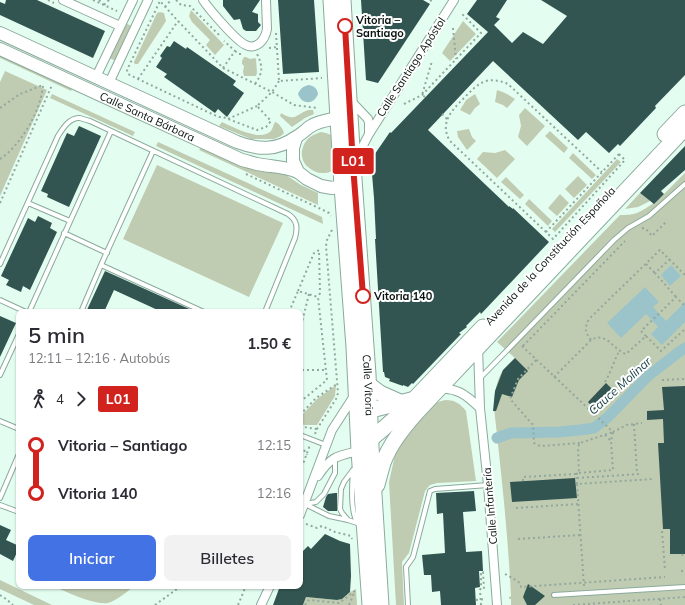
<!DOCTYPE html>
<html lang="es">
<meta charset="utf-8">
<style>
body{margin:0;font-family:Mulish,sans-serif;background:#f2f2f3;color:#2b2b33;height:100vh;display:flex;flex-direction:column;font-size:15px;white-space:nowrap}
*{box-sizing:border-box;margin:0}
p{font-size:13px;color:#7c7c81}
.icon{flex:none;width:22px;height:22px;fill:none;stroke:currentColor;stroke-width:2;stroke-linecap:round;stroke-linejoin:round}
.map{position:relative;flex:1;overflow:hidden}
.sheet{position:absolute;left:16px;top:309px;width:287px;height:280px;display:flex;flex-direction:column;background:#fff;border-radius:8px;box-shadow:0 1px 3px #0004}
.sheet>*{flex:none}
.badge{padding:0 8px;border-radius:3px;font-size:14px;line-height:26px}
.map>.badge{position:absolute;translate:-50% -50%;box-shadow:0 0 0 2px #fff}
.legs{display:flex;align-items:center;gap:6px;height:44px;padding:0 12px;font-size:13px}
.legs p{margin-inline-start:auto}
.overview{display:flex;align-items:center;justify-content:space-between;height:68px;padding:0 12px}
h1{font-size:22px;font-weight:600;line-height:30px}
.action{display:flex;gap:8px;margin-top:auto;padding:8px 12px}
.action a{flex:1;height:46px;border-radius:8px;background:#4272e3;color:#fff;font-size:16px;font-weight:600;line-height:46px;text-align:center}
.action a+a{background:#f2f2f3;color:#2b2b33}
ul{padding:0 12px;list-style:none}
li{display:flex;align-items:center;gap:14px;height:48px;font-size:15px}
li i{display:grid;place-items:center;width:6px;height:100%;margin:0 5px;background:currentColor}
li i::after{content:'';width:10px;height:10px;margin:-5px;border:3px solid;border-radius:50%;background:#fff}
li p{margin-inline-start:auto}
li:first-child i{background:linear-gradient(#0000 50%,currentColor 0)}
li:last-child i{background:linear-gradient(currentColor 50%,#0000 0)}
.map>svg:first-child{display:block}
.green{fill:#c0ccb1}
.water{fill:#9ac4ca}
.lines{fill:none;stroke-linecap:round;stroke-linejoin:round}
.canal{stroke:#9ac4ca;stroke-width:11}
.building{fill:#335551}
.lane-casing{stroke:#8baa9c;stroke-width:6}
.street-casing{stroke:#8baa9c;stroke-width:10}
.secondary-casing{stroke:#8baa9c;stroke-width:14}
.highway-casing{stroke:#8baa9c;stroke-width:17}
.path{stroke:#92a79e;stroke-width:2;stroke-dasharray:2 3;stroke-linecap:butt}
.lane{stroke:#fff;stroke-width:4}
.street{stroke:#fff;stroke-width:8}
.secondary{stroke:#fff;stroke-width:12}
.highway{stroke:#fff;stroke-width:15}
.line-1-casing{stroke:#fff;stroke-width:9}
.line-1{stroke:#d1221d;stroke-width:6}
.stop-1-dot{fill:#fff;stroke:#d1221d;stroke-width:2}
.labels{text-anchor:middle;stroke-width:4;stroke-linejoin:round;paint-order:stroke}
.stop-label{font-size:11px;font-weight:bold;fill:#08130f;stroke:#fff;text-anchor:start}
.street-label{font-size:11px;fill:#08130f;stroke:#fff}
.water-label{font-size:12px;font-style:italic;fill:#163e43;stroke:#fff}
</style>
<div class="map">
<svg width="685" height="605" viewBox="0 0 685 605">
<rect width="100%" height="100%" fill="#e3fef1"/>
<path class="green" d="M191 10 224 45 215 55 206 45 210 40 192 22 189 16Z
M160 12 164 13 166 21 138 64H135L134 63V62L157 13Z
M463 21 476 34 450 61 442 53Z
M125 23 132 26 116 61 109 58Z
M0 56 72 89 71 91 0 58Z
M244 57H246L250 59 255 58 256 59 257 73 256 76H244L243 72 244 66 242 64V61Z
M5 71 47 90 0 196V82Z
M497 90C504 92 509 95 515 99L507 108 503 105 495 102Z
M52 94 135 132 133 136 50 98Z
M475 94 480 104 475 108 470 115 460 110 466 100Z
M525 108 545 126 527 146 518 137 521 126 519 115Z
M308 110H313L314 114 305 118 292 127 280 116 281 113C295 122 295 115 308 110Z
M222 122C233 127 260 142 271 131 273 128 273 125 275 122 279 123 283 129 284 133L281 136 274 139H251L219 126Z
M469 129 472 137 476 141 467 150 458 137 457 131Z
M550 131 568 148 564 153 545 136Z
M321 132 326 133 331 135 334 169C330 173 327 173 322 173 317 173 313 171 308 167 299 160 300 145 310 137 313 135 317 133 321 132Z
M158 142 322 217 323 224 156 146Z
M201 147 283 173 301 185 318 193V205L199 150Z
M505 150 515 159 497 178 477 159 483 152 495 153Z
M573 153 596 175 592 179 569 158Z
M617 159 621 162 555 232 552 229Z
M157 165 283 223 249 297 123 239Z
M685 173V605H511V599H509V597L511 596C508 534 501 471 494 408 494 395 496 381 503 370 506 366 511 362 515 358L497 342 620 215C626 215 633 215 639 212 657 204 671 186 685 173Z
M578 176 587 185 574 198 565 189Z
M506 177 524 195 520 199 501 182Z
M640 193 650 201 638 207 625 209Z
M560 194 569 203 557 216 548 208Z
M529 199 552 221 548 226 525 204Z
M336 385 335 396 317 425H304L300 423 301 416 317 399Z
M445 400C454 400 460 403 466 411L476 481 437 483 430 485 425 491 409 553 402 562 404 605H396L389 482 395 455 406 436 430 409 438 402Z
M0 580 52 605H34L0 589Z
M53 586H134C127 592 116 601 108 603 93 605 67 592 53 586Z
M356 589 357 605H303L306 597 337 600 342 599 350 592Z"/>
<path class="water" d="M309 85C314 86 317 88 318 94 314 105 302 105 298 94 300 89 303 86 309 85Z
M671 265 681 276 670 286 661 275Z
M645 287 659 302 653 307 666 321 685 302V322L662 345 651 334 658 327 646 314 621 338 607 323Z"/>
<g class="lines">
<path class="canal" d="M497 438 511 433 559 432 580 430 594 428 608 417 648 376 679 352 685 348"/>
</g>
<path class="building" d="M6 0H37L105 31 93 58 0 15V2L5 4Z
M223 0H260L252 12 258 14V22L261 25 256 31H246L243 29 240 19 234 20 223 6Z
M278 0H314L319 72 283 74Z
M361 0H423L430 4 378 83 366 80Z
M477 0H507L496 17 500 19 494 25 512 43 523 32 543 44 567 16 541 0H685V75L655 106 656 108 620 146 618 144 609 153 586 132 578 140 493 61 428 130 509 207V206L513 209V208L549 242 481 314 480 312 466 326 467 327 459 333 461 334 413 384 412 383 408 387 403 385V386L389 381 390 379 385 377 384 372H383L375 239H376L374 198 372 174H371V172L370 161 390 132 391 133 488 32 467 14Z
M174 41 186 49 187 47 236 81 233 85 244 93 227 117 218 109 215 113 164 77 167 74 156 67 162 58 160 56 167 46 170 47Z
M79 126 101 136 69 207 47 197 48 194 41 191 67 133 74 136Z
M685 146V170L661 191 664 194 654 204 640 193Z
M38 216 52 223 50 228 57 232 30 290 23 286 21 292 6 285 9 280 1 276 28 218 35 222Z
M105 271 196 312H162L114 290 104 312H86Z
M0 316 16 323 0 357Z
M515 358 528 371 519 380 512 397 502 394 496 411H493L495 391 503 370Z
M606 383 614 391 595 410 588 402Z
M685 386V554H670V529H663L658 443H664L663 419 647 420V411L664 410 662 387Z
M575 478 577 498 512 502 510 482Z
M474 491 476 511 463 512 466 552 482 551 483 571H479L480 587 475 588 476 605H441L440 591 432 592 431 575H424L422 555 445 553 443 513 437 514 436 493Z
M335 493H337V511H328L323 507 326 497 328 494Z
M0 525 11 530 6 540 19 546V548L13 561 0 554Z
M325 534 340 541 350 544 351 576 350 592 342 599 337 600 306 597 303 605H273L280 586H300V554L308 546 311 549Z
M528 584 545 596 535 605H527L523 597Z"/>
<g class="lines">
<defs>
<path id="lane" d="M28 203 70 221
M64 233 107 253
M0 264 58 136C63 128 70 117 80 118 83 119 86 120 90 121L288 214C297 220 298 227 295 238L265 312
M101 265 153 151
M0 300 26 312
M29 312 111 131
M81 312 101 265 204 312
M0 375 19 334
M479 379 488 370 614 240 628 228 649 216 685 184
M0 421 19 429
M300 435 326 445
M353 470C352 485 350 512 358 524
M0 498 19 454
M305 504 316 502 324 494 335 473V458
M305 504 329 516 348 520 357 523
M0 505 19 512
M348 520 342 513 340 509 341 489 344 482 353 470
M554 595 685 587
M408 605 406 567 413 557 428 499 430 491 435 489 488 485"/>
<path id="street" d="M63 0 120 26
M203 0C209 9 237 42 246 45 251 48 256 46 260 43 264 39 266 35 267 29L266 0
M96 77 133 0
M109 83 148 0
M350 100 368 119 369 123V133
M355 161 369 134 454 0
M478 347 480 408 488 485 497 605
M440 388C445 389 451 389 456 391 465 393 473 402 480 408
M318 476C331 456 337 456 359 451
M300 515 332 430 354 396
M261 605 270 586"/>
<g id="secondary">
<path d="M0 33 237 142C258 150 277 151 296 137 302 134 306 129 311 126 319 121 329 120 338 118"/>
<path id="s1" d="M0 49 242 160C247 161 252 163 257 164 272 167 283 166 298 172"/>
<path d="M296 138 293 148V161L298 172 307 179 321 186 332 188 342 186 346 178"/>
</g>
<g id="highway">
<path d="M331 0 342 186 354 347 359 451 370 605"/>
<path id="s2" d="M343 0 353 165 368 374 371 447 381 605"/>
<path d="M665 134 685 113"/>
<path d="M368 384 380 393 400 402"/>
<path d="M361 411 375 409 415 399"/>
<path d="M365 444 384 428 402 412 483 327"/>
<path d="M377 485C379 477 381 470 383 463 390 444 403 428 416 413L685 128"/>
</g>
</defs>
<use href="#lane" class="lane-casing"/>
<use href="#street" class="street-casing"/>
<use href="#secondary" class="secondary-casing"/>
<use href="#highway" class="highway-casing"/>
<path class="path" d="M48 0 54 3
M93 0 104 5
M99 0 103 4
M109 0 104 5 117 11
M176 0 181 5 190 6 219 35
M430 0 434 3
M165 7 171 0
M453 28 456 59
M276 33 279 81 322 78
M269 48 277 47
M235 51 239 54H243
M223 68 235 51 224 41
M138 79 178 21
M279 81 272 92 257 106 271 121 266 127 257 130 223 117H219L212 114 138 79 128 74 127 70 160 1 178 21 223 68 272 92 294 105 317 108
M255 84C263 73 263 66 257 54
M425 97 422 95 432 61
M404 104 422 95 481 33 462 14
M0 108 20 94 43 85C41 111 21 145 0 159
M442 114 447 119
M228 119 257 106
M619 154 625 160 553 239 546 232Z
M246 174 323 210 329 213 331 216
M0 203 52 85
M642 228 646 229 652 236 666 222
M546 232 450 141C439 123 452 110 464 98 471 91 477 84 486 81 494 79 501 81 508 84L602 172
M670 259 655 273 676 297
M646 264 655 273
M298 291 314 253 319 250 320 293 318 297
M289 312 298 291 318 297 327 380 300 402
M300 330 309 294
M646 336 641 331 676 297 685 306
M591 340C585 332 584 329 589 319L660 250 685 275
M522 346 613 432 627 425 642 423
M523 346 625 241
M536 360 518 379 510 399 533 425 534 443 540 446 580 443
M300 363 302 370 300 376
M302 370H326
M554 377 591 340C607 331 613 350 626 354L646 336 661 351 685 329
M662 380 685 379
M605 382C611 372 614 360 620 350
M300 415 316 398 337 384
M634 424 637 474
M300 426 304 427 317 429
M315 434 317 429 336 399 338 393 326 246 327 240 332 230
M605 435 611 441
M300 447 304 450 307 455
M300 472 310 445
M579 473 613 470 611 441 613 432
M577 478 640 474
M523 481V477L576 474
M577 484 576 474 579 473 578 447 580 443 613 432
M516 508 578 504
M306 524 317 528 322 526 335 532 351 536 352 539
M662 531 665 570
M518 539 580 535
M682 554 683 556
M682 570V575
M505 574 514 579 520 583 521 587 665 577
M584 586 577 484 653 479
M0 595 6 599 13 605
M660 599 661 605
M476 600 485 599
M155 605 181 586
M238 605 246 586
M305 605 307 601 310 600 339 603 350 595 356 590
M349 605 354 593
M481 605 480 590 481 588V572H483L484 589 486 590
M573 605 685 597"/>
<use href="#lane" class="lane"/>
<use href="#street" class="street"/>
<use href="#secondary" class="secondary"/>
<use href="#highway" class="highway"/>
</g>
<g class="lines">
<defs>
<path id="line-1" d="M345 26 353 165 363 296"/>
</defs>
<use href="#line-1" class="line-1-casing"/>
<use href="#line-1" class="line-1"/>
</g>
<g class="stop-1-dot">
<circle cx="345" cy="26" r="7"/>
<circle cx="363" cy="296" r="7"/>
</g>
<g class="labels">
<g class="stop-label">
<text x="356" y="24">Vitoria –<tspan x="356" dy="13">Santiago</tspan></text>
<text x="374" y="300">Vitoria 140</text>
</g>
<g class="street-label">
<text transform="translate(411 67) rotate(-57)" y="4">Calle Santiago Apóstol</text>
<text dy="4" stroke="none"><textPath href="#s1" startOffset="162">Calle Santa Bárbara</textPath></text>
<text transform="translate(550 256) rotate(-47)" y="4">Avenida de la Constitución Española</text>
<text dy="4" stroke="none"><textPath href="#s2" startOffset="386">Calle Vitoria</textPath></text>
<text transform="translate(490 506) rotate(-95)" y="4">Calle Infantería</text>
</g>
<g class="water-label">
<text transform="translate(620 386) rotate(-42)" y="4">Cauce Molinar</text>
</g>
</g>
</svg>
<b class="badge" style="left:353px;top:161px;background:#d1221d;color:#fff">L01</b>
<section class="sheet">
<div class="overview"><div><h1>5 min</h1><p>12:11 – 12:16 · Autobús</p></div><b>1.50 €</b></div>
<div class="legs"><svg class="icon" aria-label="walk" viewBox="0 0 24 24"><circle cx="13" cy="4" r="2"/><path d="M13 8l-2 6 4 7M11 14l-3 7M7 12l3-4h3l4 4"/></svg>4<svg class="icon" aria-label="forward" viewBox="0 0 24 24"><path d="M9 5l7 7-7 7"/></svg><b class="badge" style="background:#d1221d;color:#fff">L01</b></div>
<ul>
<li><i style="color:#d1221d"></i><b>Vitoria – Santiago</b><p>12:15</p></li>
<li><i style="color:#d1221d"></i><b>Vitoria 140</b><p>12:16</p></li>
</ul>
<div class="action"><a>Iniciar</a><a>Billetes</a></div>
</section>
</div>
